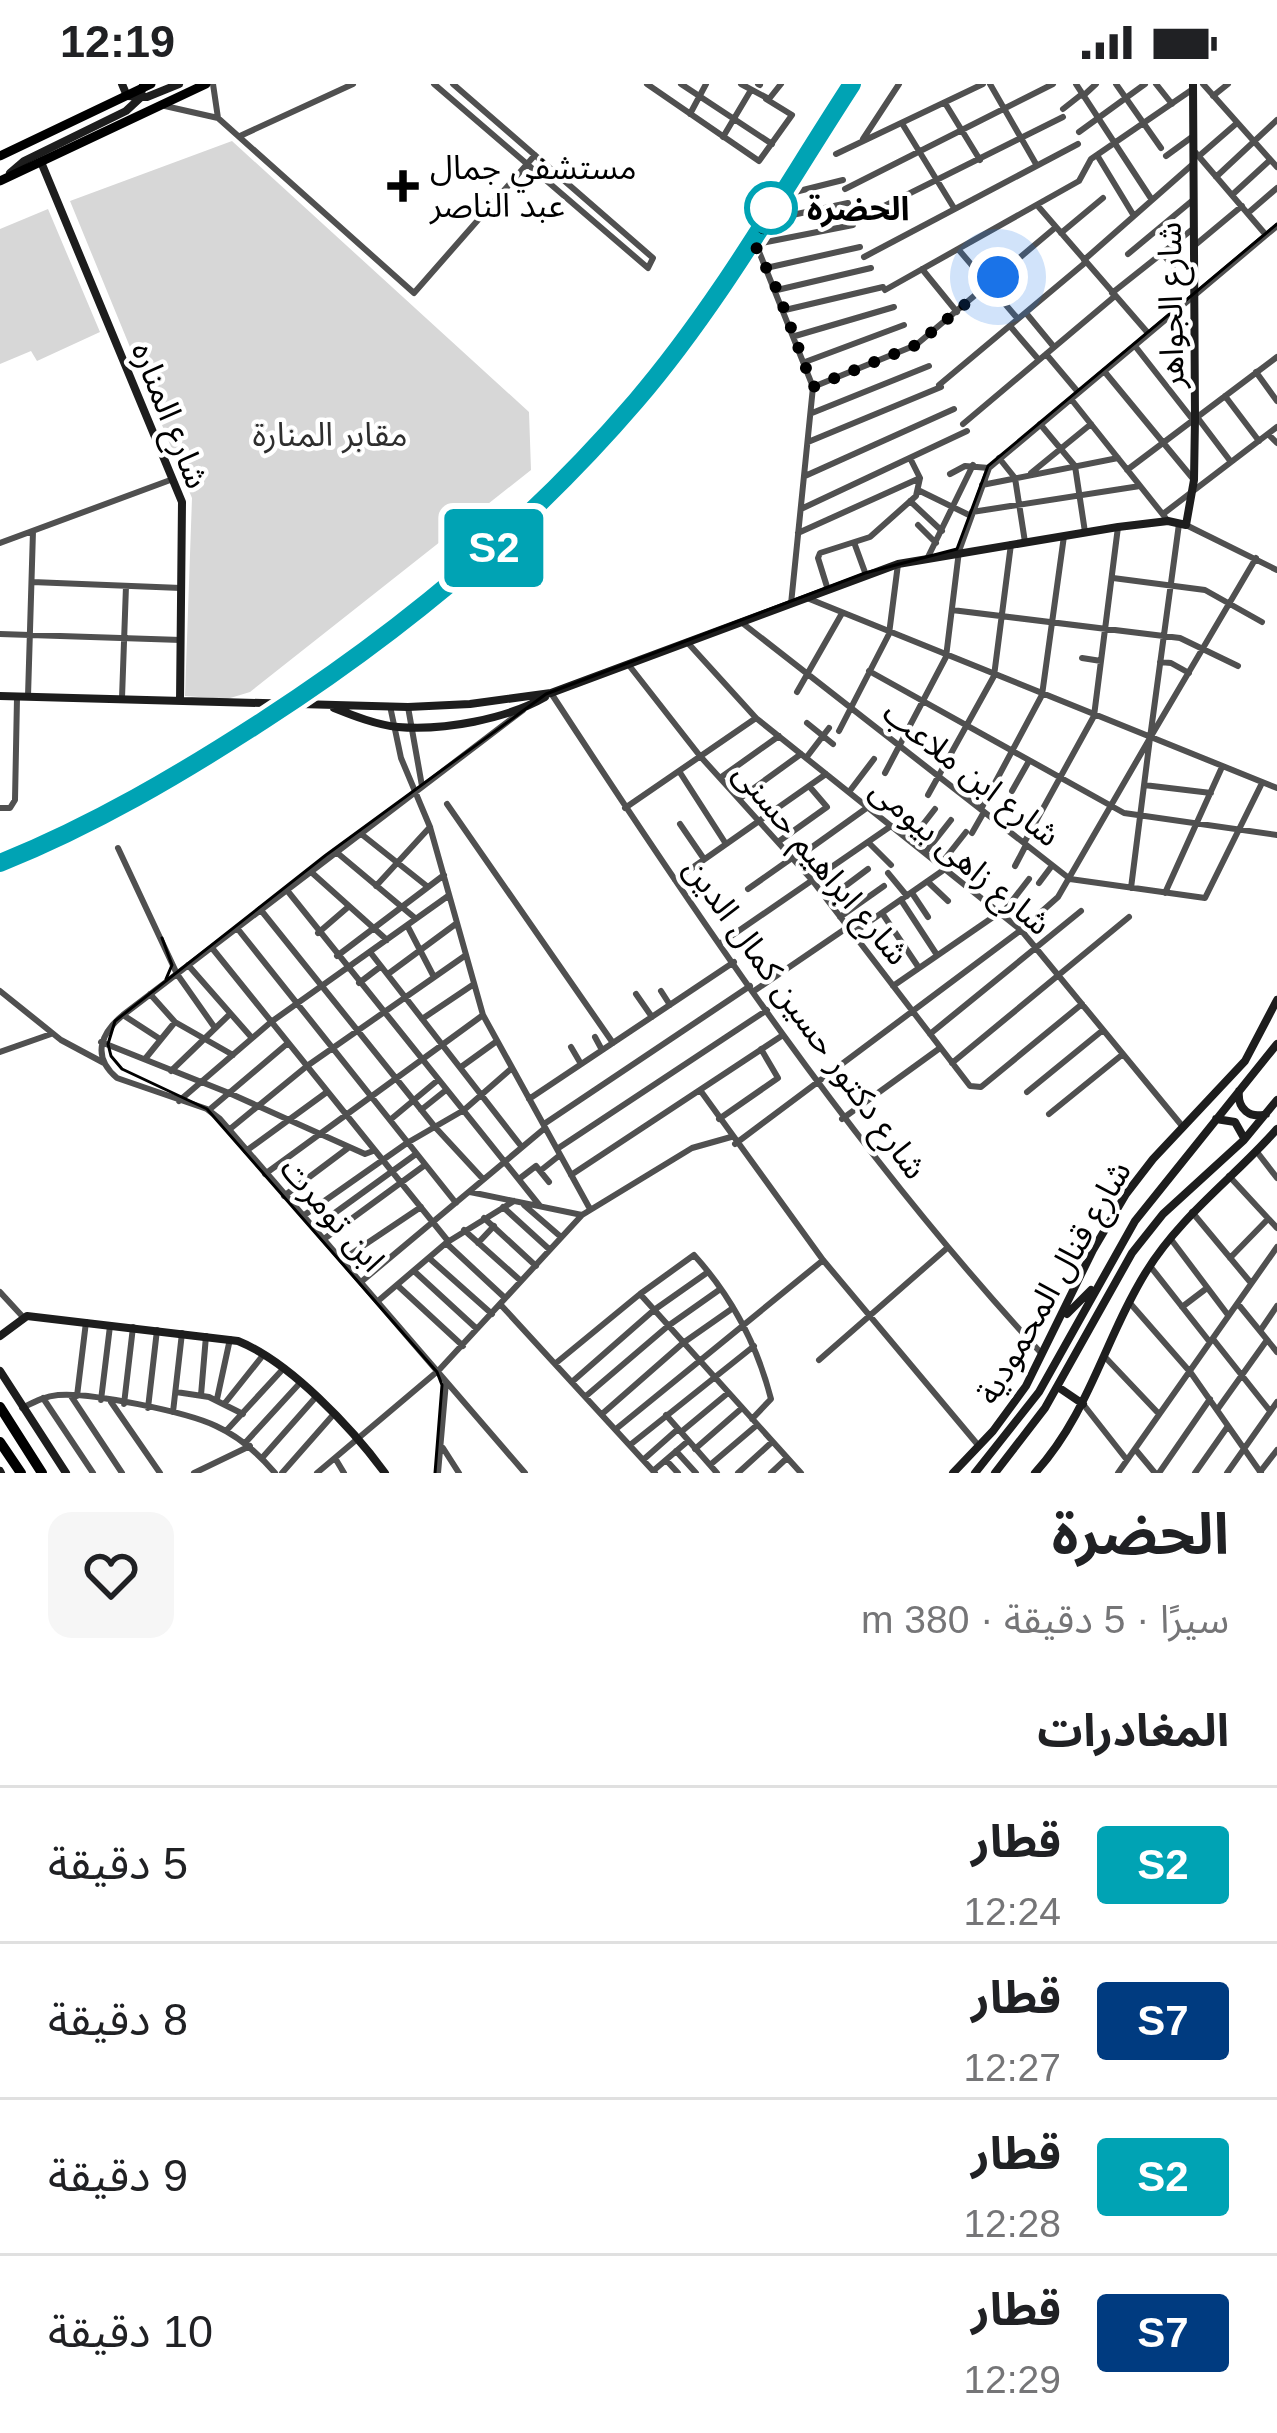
<!DOCTYPE html>
<html lang="ar">
<meta charset="utf-8">
<style>
body{margin:0;font-family:Helvetica,"Noto Sans Arabic",sans-serif;background:#f6f6f6;color:#202124;direction:rtl;height:100vh;display:flex;flex-direction:column;font-size:45px;white-space:nowrap}
*{box-sizing:border-box;margin:0}
p{font-size:39px;color:#757577}
.icon{flex:none;width:66px;height:66px;fill:none;stroke:currentColor;stroke-width:2;stroke-linecap:round;stroke-linejoin:round}
.map{position:relative;height:1389px;overflow:hidden;direction:ltr}
.side{display:flex;flex-direction:column;background:#fff;flex:1}
.side>*{flex:none}
.badge{padding:0 24px;border-radius:9px;font-size:42px;line-height:78px}
.you{position:absolute;width:60px;height:60px;margin:-30px;border:9px solid #fff;border-radius:50%;background:#1a73e8;box-shadow:0 0 0 18px #1a73e833}
.map>.badge{position:absolute;translate:-50% -50%;box-shadow:0 0 0 6px #fff}
h2{padding:0 48px;font-size:45px;line-height:108px}
.round{display:grid;place-items:center;flex:none;width:126px;height:126px;border-radius:24px;background:#f6f6f6}
.summary{display:flex;align-items:center;justify-content:space-between;height:204px;padding:0 48px}
h1{font-size:57px;font-weight:700;line-height:90px}
ul{padding:0;list-style:none}
li{display:flex;align-items:center;gap:36px;height:156px;padding:0 48px;border-top:3px solid #e0e0e0}
li div{flex:1}
li b{display:block;font-size:45px}
li em{font-style:normal}
li .badge{min-width:132px;font-weight:700;text-align:center}
.status{display:flex;justify-content:space-between;align-items:center;height:84px;padding:0 60px;background:#fff;direction:ltr}
.status svg{height:33px;fill:currentColor}
.map>svg:first-child{display:block}
.green{fill:#d7d7d7}
.lines{fill:none;stroke-linecap:round;stroke-linejoin:round}
.street{stroke:#505050;stroke-width:6}
.secondary{stroke:#1d1d1d;stroke-width:8}
.primary{stroke:#000;stroke-width:9}
.highway{stroke:#000;stroke-width:10}
.tram{stroke:#000;stroke-width:3}
.rail-casing{stroke:#000;stroke-width:8}
.rail{stroke:#fff;stroke-width:3;stroke-dasharray:9;stroke-linecap:butt}
.line-casing{stroke:#fff;stroke-width:27}
.line{stroke:#00a3b4;stroke-width:18}
.walk{stroke:#000;stroke-width:12;stroke-dasharray:0 21.6}
.poi-dot{fill:#000;stroke:#fff;stroke-width:4.5}
.stop-dot{fill:#fff;stroke:#00a3b4;stroke-width:6}
.labels{text-anchor:middle;stroke-width:9;stroke-linejoin:round;paint-order:stroke}
.poi-label{font-size:33px;fill:#000;stroke:#fff;text-anchor:start}
.stop-label{font-size:33px;font-weight:bold;fill:#000;stroke:#fff;text-anchor:start}
.street-label{font-size:33px;fill:#000;stroke:#fff}
.park-label{font-size:33px;fill:#2e2e2e;stroke:#fff}
</style>
<div class="status"><b>12:19</b><svg viewBox="0 0 49 12"><path d="M0 12V9h3v3zM5 12V6h3v6zM10 12V3h3v9zM15 12V0h3v12zM26 1h20v11H26zM47 4h2v5h-2z"/></svg></div>
<div class="map">
<svg width="1277" height="1389" viewBox="0 0 1277 1389">
<rect width="100%" height="100%" fill="#fff"/>
<path class="green" d="M232 57 529 328 531 386 250 608 227 615 185 612 192 414 70 117Z
M48 125 100 248 37 277 31 267 0 280V145Z"/>
<g class="lines">
<path class="street" d="M213 0 218 34
M434 0 648 184 653 174 453 0
M647 0 759 77 792 31 766 15
M681 0 772 60
M741 0 769 15 781 0
M758 0 760 1
M990 0 1036 80
M1076 0 1152 116
M1116 0 1161 64
M1156 0 1172 20
M1203 0 1277 83
M1083 12 1096 0
M1213 12 1228 0
M945 19 980 76
M165 22 218 34 414 209 535 71
M1063 25 1082 10
M690 30 706 0
M903 41 954 124
M1079 48 1145 0
M240 52 353 0
M723 53 751 6
M863 55 899 0
M1195 68 1266 151
M836 70 983 0
M1097 71 1134 132
M1166 72 1192 53
M1199 72 1237 39
M1216 93 1277 36
M845 105 1053 0
M1232 111 1269 77
M1037 121 1148 249
M1248 129 1277 104
M769 136 848 119
M852 138 1063 33
M1061 149 1103 114
M756 160 853 141
M1194 162 1242 122
M958 165 1018 235
M1162 169 1173 182
M1128 170 1193 116
M864 173 1078 60
M1084 176 1193 80
M766 184 860 163
M922 185 957 228
M777 206 871 184
M885 206 1079 97 1091 75 1193 5
M1112 209 1194 144
M785 226 883 203
M1026 229 1054 263
M1010 242 1039 276
M795 252 894 223
M1135 262 1193 336
M1046 270 1078 308
M805 278 904 241
M1104 287 1194 396
M1256 288 1277 317
M939 301 1086 178
M813 303 916 261 1056 143
M1225 312 1259 357
M1071 315 1168 437
M812 329 929 282
M1197 333 1231 378
M963 340 1115 212
M1040 340 1075 382 1085 448
M1268 350 1277 359
M808 358 941 303
M999 374 1015 394 1025 458
M1127 386 1277 273
M1031 389 1091 340
M950 390 965 382 989 384
M805 392 954 325
M982 401 1118 374
M918 406 969 431
M910 417 942 447
M801 425 967 347
M972 428 1140 402
M1163 430 1277 343
M918 441 936 459
M1186 441 1277 486
M798 449 920 394
M0 459 173 395
M855 461 866 491
M928 473 973 381
M1113 494 1205 506 1262 538
M32 498 181 504
M828 506 818 474 820 469 870 453 916 412 920 394 910 374
M807 514 1277 704
M791 520 813 303 756 160 787 110 843 96
M952 526 1180 554 1238 582
M741 538 1070 795 1205 814 1262 699
M0 550 181 556
M687 558 756 634 1021 846 1183 1043
M1082 574 1101 577
M1160 578 1171 579 1189 589
M628 580 700 672 812 796 970 1002 981 1003 1082 920
M869 587 1124 729 1277 751
M797 608 841 531
M551 609C701 839 855 1068 1042 1270
M28 612 33 447
M122 614 126 502
M390 622 401 674 430 743 483 931 590 1125
M408 623 422 702
M523 626 123 931C101 949 91 972 117 994L207 1025 220 1035 525 1389
M807 639 833 660
M839 647 889 550 898 480
M806 674 829 644
M679 687 726 760
M885 689 946 573 959 467 989 384 1277 142
M720 694 779 652
M1144 701 1211 709
M1012 707 1029 677
M849 708 874 675
M928 711 994 592 1011 460
M739 715 801 670
M447 720 613 959
M0 724H10L15 716 17 614
M625 724 756 634
M981 725 1042 611 1064 452
M680 740 704 775
M360 749 428 803
M972 749 984 728
M910 757 935 725
M778 758 827 723 809 702
M868 758 891 781
M1024 759 1094 632 1118 443
M118 764 177 890 215 944
M335 767 415 834
M925 769 951 736
M794 776 868 723
M940 781 966 748
M1015 782 1026 761
M310 787 387 856
M888 789 907 812
M675 796 826 690
M928 798 948 817
M1039 799 1051 783
M376 802 430 743
M1131 804 1150 654 1256 474
M286 805 540 1122
M748 805 792 774
M912 809 928 833
M1165 809 1222 683
M828 815 868 785
M901 816 937 871
M260 825 435 1043 483 1095
M882 829 919 884
M1002 830 1029 795
M840 833 884 802
M408 843 434 893
M237 844 456 1119
M318 849 347 824
M853 849 945 785
M721 859 891 742
M212 864 448 1157
M370 868 521 1062
M337 872 444 791
M188 881 252 954
M388 890 457 839
M359 899 380 883
M893 902 999 829
M0 907 61 956 104 979
M661 907 670 921
M754 907 848 843
M150 910 175 938 233 971
M636 910 652 933
M123 931 160 955
M422 935 474 900
M930 950 1081 827
M595 953 602 966
M101 958 229 1009 365 1070 373 1067
M571 963 581 980
M0 968 51 950
M145 975 175 938
M952 979 1129 833
M461 983 497 957
M171 987 230 930
M700 1006 823 1176 978 1361
M1027 1008 1103 946
M529 1015 734 878
M179 1017 271 938 448 812
M209 1026 288 959
M421 1026 446 1006
M1049 1030 1123 970
M719 1035 778 994 761 965
M842 1035 940 964
M390 1036 438 996
M544 1040 750 902
M230 1045 307 982 466 871
M735 1060 1021 846 1058 813 1150 654 1179 440
M557 1065 767 926
M246 1067 327 1008
M1257 1068 1277 1094
M540 1087 560 1071
M265 1090 483 931
M571 1091 783 951
M1229 1092 1277 1144
M519 1095 536 1082 549 1098
M470 1108 582 1131
M284 1112 348 1064
M524 1121 561 1153
M503 1123 549 1165
M1192 1128 1251 1199
M303 1132 407 1059 464 1026 512 984
M484 1134 536 1182
M314 1144 416 1070
M464 1146 521 1197
M1170 1154 1228 1231
M324 1155 425 1081
M446 1159 505 1214
M478 1159 494 1142
M429 1174 492 1230
M1230 1174 1268 1135
M342 1176 421 1123
M1150 1182 1209 1257
M414 1187 477 1245
M361 1198 545 1044
M397 1201 463 1262
M0 1208 23 1233
M640 1210 801 1389
M378 1217 446 1159 514 1117
M1129 1218 1191 1289 1261 1389
M500 1220 655 1389
M1238 1220 1277 1268
M1182 1223 1207 1204
M1260 1247 1277 1222
M1213 1255 1270 1327
M1105 1273 1159 1330
M819 1276 946 1165
M556 1279 640 1210 694 1171C732 1213 757 1260 771 1315L752 1335
M573 1297 654 1226 708 1188
M176 1308 209 1313 243 1330
M201 1311 206 1252
M71 1312 122 1389
M77 1312 86 1238
M586 1312 668 1242 719 1206
M43 1314 93 1389
M217 1315 230 1255
M101 1316 110 1242
M111 1318 160 1389
M225 1319 264 1270
M124 1320 133 1243
M1083 1320 1127 1376
M22 1324C34 1318 45 1312 58 1311 90 1308 187 1328 216 1342 240 1353 258 1369 275 1389
M148 1324 157 1246
M1217 1326 1267 1256
M173 1328 182 1249
M602 1330 683 1259 733 1224
M666 1331 717 1389
M616 1345 822 1177
M226 1347 283 1285
M681 1348 728 1309
M245 1359 299 1300
M630 1361 754 1262
M443 1364 459 1389
M695 1365 742 1324
M1135 1365 1155 1389
M676 1367 696 1389
M262 1374 315 1314
M335 1374 344 1389
M643 1376 678 1345
M666 1376 678 1389
M710 1381 757 1341
M653 1387 688 1357
M1260 1388 1277 1366
M194 1389 250 1362
M282 1389 333 1331
M317 1389 439 1286 582 1131 692 1064 731 1053
M438 1389 446 1298
M738 1389 772 1358
M771 1389 787 1374
M1118 1389 1277 1163
M1159 1389 1210 1315
M1195 1389 1228 1342
M1227 1389 1277 1318"/>
<path class="secondary" d="M122 0 127 12 147 13 179 0
M41 78 182 418 180 617
M10 89 24 77 126 27 140 14 143 1
M0 612 408 623 470 620 551 609 898 480 1118 443 1168 437 1186 441 1194 396 1195 334 1193 0
M334 624C354 632 377 641 398 643 443 647 507 635 545 613
M1239 1007C1237 1025 1250 1035 1266 1030
M1216 1035 1235 1038 1244 1054
M1067 1230 1091 1206
M0 1252 27 1232 238 1257C290 1278 352 1344 385 1389
M0 1287 66 1389
M1058 1303 1083 1320
M0 1387 1 1389
M953 1389 993 1347 1026 1302 1093 1166 1126 1110 1153 1075 1245 977 1277 916
M975 1389 1039 1308 1135 1137 1277 960
M995 1389 1045 1324 1132 1169 1163 1130 1244 1056 1277 1016
M1035 1389C1089 1330 1105 1254 1146 1188 1181 1131 1234 1094 1277 1045"/>
<path class="primary" d="M0 72 151 0
M0 97 206 0"/>
<path class="highway" d="M0 1323 42 1389
M0 1358 21 1389"/>
<path class="tram" d="M162 854 172 881 166 895
M435 1389 442 1301 437 1288 207 1025 122 985 111 972 108 960 115 937 326 771 546 610 865 489 957 465 988 382 1277 140"/>
<defs>
<path id="rail" d="M0 779C237 681 470 511 636 317 719 220 782 106 852 0"/>
</defs>
<use href="#rail" class="rail-casing"/>
<use href="#rail" class="rail"/>
</g>
<g class="lines">
<defs>
<path id="line" d="M0 779C94 741 179 691 264 636 403 546 528 443 636 317 719 220 783 106 852 0"/>
</defs>
<use href="#line" class="line-casing"/>
<use href="#line" class="line"/>
<path class="walk" d="M771 124 756 163 777 206 813 303 916 261 998 193"/>
</g>
<path class="poi-dot" d="M397 84h12v12h12v12h-12v12h-12v-12h-12v-12h12z"/>
<circle class="stop-dot" cx="771" cy="124" r="24"/>
<g class="labels">
<g class="poi-label">
<text x="430" y="95">مستشفي جمال<tspan x="430" dy="38">عبد الناصر</tspan></text>
</g>
<g class="stop-label">
<text x="807" y="136">الحضرة</text>
</g>
<g class="street-label">
<text transform="translate(1170 221) rotate(-91)" y="12">شارع الجواهر</text>
<text transform="translate(171 331) rotate(68)" y="12">شارع المناره</text>
<text transform="translate(972 689) rotate(38)" y="12">شارع ابن ملاعب</text>
<text transform="translate(961 772) rotate(40)" y="12">شارع زاهى بيومى</text>
<text transform="translate(822 779) rotate(50)" y="12">شارع ابراهيم حسنى</text>
<text transform="translate(806 934) rotate(54)" y="12">شارع دكتور حسين كمال الدين</text>
<text transform="translate(333 1130) rotate(49)" y="12">ابن تومرت</text>
<text transform="translate(1053 1198) rotate(-60)" y="12">شارع قنال المحمودية</text>
</g>
<g class="park-label">
<text x="330" y="362">مقابر المنارة</text>
</g>
</g>
</svg>
<div class="you" style="left:998px;top:193px"></div>
<b class="badge" style="left:494px;top:464px;background:#00a3b4;color:#fff">S2</b>
</div>
<section class="side">
<div class="summary"><div><h1>الحضرة</h1><p>سيرًا · 5 دقيقة · 380 m</p></div><a class="round"><svg class="icon" aria-label="heart" viewBox="0 0 24 24"><path d="M12 20l-8-8c-3-5 5-10 8-4 3-6 11-1 8 4z"/></svg></a></div>
<h2>المغادرات</h2>
<ul>
<li><span class="badge" style="background:#00a3b4;color:#fff">S2</span><div><b>قطار</b><p>12:24</p></div><em>5 دقيقة</em></li>
<li><span class="badge" style="background:#003b80;color:#fff">S7</span><div><b>قطار</b><p>12:27</p></div><em>8 دقيقة</em></li>
<li><span class="badge" style="background:#00a3b4;color:#fff">S2</span><div><b>قطار</b><p>12:28</p></div><em>9 دقيقة</em></li>
<li><span class="badge" style="background:#003b80;color:#fff">S7</span><div><b>قطار</b><p>12:29</p></div><em>10 دقيقة</em></li>
</ul>
</section>
